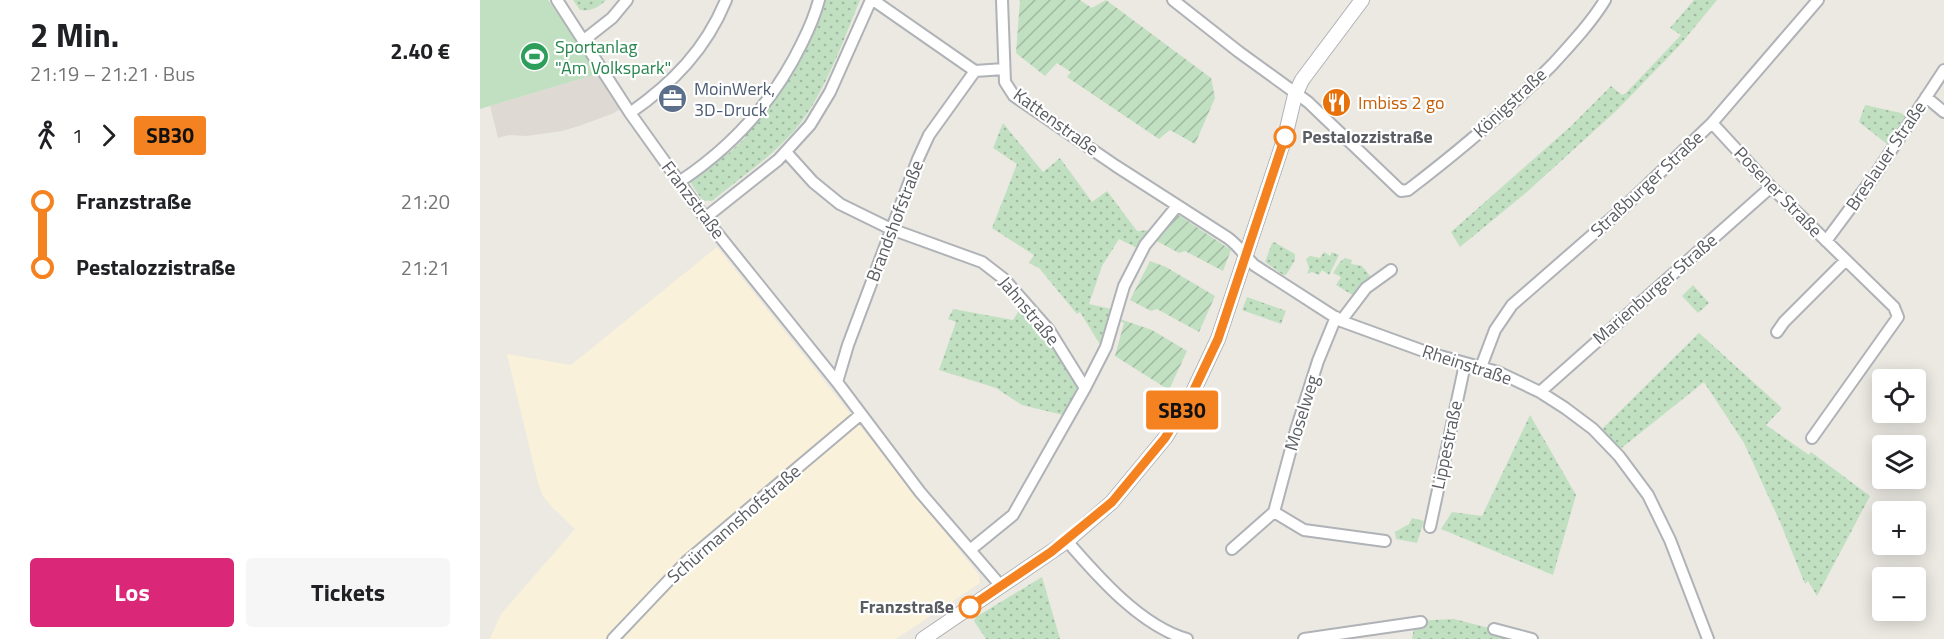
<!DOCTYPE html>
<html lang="de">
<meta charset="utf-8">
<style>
body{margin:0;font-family:"Titillium Web",sans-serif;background:#f6f6f6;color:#202124;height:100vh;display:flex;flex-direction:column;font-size:22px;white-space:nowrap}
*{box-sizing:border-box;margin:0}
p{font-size:20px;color:#757577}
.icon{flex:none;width:33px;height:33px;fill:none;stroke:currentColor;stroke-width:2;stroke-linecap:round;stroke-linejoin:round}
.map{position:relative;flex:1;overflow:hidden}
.drawer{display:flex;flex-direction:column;background:#fff;width:480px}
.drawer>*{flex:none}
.badge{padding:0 12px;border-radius:4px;font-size:21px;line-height:39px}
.fabs{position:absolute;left:1392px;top:369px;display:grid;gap:12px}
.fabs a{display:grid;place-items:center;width:54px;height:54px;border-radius:6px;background:#fff;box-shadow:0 3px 15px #0003;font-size:30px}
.map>.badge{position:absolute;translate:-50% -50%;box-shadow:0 0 0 3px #fff}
.legs{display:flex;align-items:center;gap:9px;height:66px;padding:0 30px;font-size:20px}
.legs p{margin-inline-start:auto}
.headline{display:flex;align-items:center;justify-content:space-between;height:102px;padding:0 30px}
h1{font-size:33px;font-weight:700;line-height:45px}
.primary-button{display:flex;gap:12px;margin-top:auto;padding:12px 30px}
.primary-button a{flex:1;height:69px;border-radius:6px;background:#db2777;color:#fff;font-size:24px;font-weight:700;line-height:69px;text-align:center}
.primary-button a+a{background:#f6f6f6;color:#202124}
ul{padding:0 30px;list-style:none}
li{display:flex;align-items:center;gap:21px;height:66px;font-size:22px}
li i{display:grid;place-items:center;width:9px;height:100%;margin:0 8px;background:currentColor}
li i::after{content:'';width:15px;height:15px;margin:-8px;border:4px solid;border-radius:50%;background:#fff}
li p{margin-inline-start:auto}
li:first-child i{background:linear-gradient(#0000 50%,currentColor 0)}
li:last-child i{background:linear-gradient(currentColor 50%,#0000 0)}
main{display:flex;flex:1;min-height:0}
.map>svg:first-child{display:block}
.commercial{fill:#f9f1d9}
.education{fill:#dedad3}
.grass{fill:url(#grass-dots)}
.garden{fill:url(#garden-furrows)}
.pitch{fill:#c1e0c1}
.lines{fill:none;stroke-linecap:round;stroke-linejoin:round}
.minor-casing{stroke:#afb2b6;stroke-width:14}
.tertiary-casing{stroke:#afb2b6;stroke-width:16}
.minor{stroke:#fff;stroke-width:10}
.tertiary{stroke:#fff;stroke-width:14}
.line-1-casing{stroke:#fff;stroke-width:14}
.line-1{stroke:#f58220;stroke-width:9}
.stop-1-dot{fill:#fff;stroke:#f58220;stroke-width:3}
.labels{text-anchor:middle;stroke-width:4.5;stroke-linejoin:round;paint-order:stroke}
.leisure-label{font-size:18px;fill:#27864d;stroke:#fff;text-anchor:start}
.service-label{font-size:18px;fill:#4e5e75;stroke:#fff;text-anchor:start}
.food-label{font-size:18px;fill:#c56008;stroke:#fff;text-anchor:start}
.street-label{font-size:18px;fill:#5a5d61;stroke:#fff}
.stop-label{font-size:18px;font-weight:bold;fill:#5a5d61;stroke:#fff;text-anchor:start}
</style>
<main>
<section class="drawer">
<div class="headline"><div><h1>2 Min.</h1><p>21:19 – 21:21 · Bus</p></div><b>2.40 €</b></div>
<div class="legs"><svg class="icon" aria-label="walk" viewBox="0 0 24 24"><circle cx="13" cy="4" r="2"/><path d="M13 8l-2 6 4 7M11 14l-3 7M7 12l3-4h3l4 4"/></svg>1<svg class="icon" aria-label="forward" viewBox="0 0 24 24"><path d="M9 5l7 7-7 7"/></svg><b class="badge" style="background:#f58220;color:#111">SB30</b></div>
<ul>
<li><i style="color:#f58220"></i><b>Franzstraße</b><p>21:20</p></li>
<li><i style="color:#f58220"></i><b>Pestalozzistraße</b><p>21:21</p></li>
</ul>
<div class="primary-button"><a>Los</a><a>Tickets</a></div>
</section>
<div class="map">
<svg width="1464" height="639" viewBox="0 0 1464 639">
<defs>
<pattern id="grass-dots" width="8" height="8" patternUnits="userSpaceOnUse" patternTransform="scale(1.5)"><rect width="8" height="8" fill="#c1e0c1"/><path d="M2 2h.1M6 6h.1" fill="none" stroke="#a0b9a0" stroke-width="1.8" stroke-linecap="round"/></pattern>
<pattern id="garden-furrows" width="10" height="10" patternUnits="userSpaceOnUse" patternTransform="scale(1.5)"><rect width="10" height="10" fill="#c1e0c1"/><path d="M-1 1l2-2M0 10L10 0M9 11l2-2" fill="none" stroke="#a0b9a0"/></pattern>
</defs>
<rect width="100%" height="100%" fill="#ebe9e2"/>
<path class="commercial" d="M237 247 499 575 500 583 416 639H10L21 614 95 529 72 507 63 496 58 483 27 354 91 365Z"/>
<path class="education" d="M117 74 140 109 134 113 99 126 82 131 47 136 29 135 18 138 10 106Z"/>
<path class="grass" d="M93 0H126C119 7 110 12 100 10Z
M341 0H380C364 39 345 92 319 125 295 155 261 177 232 201L222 200 209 180 245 152 248 154 266 137 263 135 330 31 334 33 343 8 339 7Z
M1214 0H1237L1199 46 1137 110 1048 191 980 247 971 232 1090 127 1131 86 1142 95 1146 93 1201 35 1190 28Z
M1385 105 1421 113 1425 116 1407 144 1379 122Z
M523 123 563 172 580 158 612 202 627 191 657 231 672 230 659 249 639 239 622 266 609 304 636 310 624 351 600 312 597 314 559 268 549 263 554 255 512 228 537 164 513 148Z
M794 242 815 254V260L806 275H803L785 262 792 243Z
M844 252 850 256 852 252 859 255 849 275 842 270 839 275 832 272 827 274 829 268 826 259 830 256 840 258Z
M865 258 872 260 871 264 882 266 891 277 874 296 856 285 861 277 853 273 860 262Z
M1213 285 1229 303 1218 313 1202 296Z
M767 297 806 311 801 324 762 310Z
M545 301 603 384 583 415 542 405 516 388 459 370 476 322 468 319 473 309 533 320Z
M1219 333 1302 408 1286 425 1329 455 1331 452 1390 496 1337 596 1328 581 1325 584 1300 522 1264 443 1224 382 1139 450 1121 430Z
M1050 415 1096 495 1073 575 961 529 972 512 1002 516Z
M932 518 944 521 937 543 916 539 915 532 929 524Z
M562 577 580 639H506L494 621 496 617Z
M974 619 1052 639H932L935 621Z"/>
<path class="garden" d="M540 0H600L612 8 626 0 731 78 735 98 715 144 690 130 679 139 587 77 591 72 577 63 565 76 536 53Z
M697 214 751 250 743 271 705 251 699 253 671 238Z
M670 261 686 267 735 296 719 332 677 309 671 311 650 300Z
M634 317 672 330 707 351 689 390 635 356 644 323Z"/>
<path class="pitch" d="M0 0H68L114 66 110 65 117 74 0 109Z"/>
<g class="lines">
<defs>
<path id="minor" d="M77 0 150 113 225 218 357 382 440 492 521 586
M393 0 495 71 524 69
M522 0 525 82 534 96 636 166 748 238C759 246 765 256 774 265L861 321 949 353 1018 372 1060 392 1085 408 1113 429 1139 456 1168 495 1190 540 1228 639
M693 0 759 52 828 102 921 191 928 190C979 151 1028 110 1073 64 1091 44 1111 23 1125 0
M104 40 132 18 147 0
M1446 97 1464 112
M150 113C193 83 226 49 246 0
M1232 123 1291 187 1414 307 1418 317 1332 438
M306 152 333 182 360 204 411 229 502 262 524 279 569 330 605 388 533 515 490 550
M199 182C252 147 294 101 322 43 329 29 335 15 339 0
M225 218 298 160 330 125 350 92 391 0
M1346 241 1395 175 1464 70
M861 321 886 288 911 270
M1297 332 1304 322 1365 261
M1001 367 1015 330 1032 305 1141 210 1232 123 1338 0
M357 382 368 345 438 159 449 135 495 71
M605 388 626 347 644 286 665 245 697 206
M1060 392 1291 187
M794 512 824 530 905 541
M950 527 985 364
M587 541C618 577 661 626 707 639
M752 549 794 512 816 430 838 361 856 317
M1014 629 1052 639
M133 639 207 561 380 415
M824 639 941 622"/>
<path id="tertiary" d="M443 639 587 541 632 502 685 438 712 394 738 339 805 137 815 95 822 80 882 0"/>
</defs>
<use href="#minor" class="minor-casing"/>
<use href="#tertiary" class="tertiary-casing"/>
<use href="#minor" class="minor"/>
<use href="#tertiary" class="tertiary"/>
</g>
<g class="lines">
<defs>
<path id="line-1" d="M490 607 571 552 632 502 685 438 712 394 738 339 805 137"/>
</defs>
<use href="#line-1" class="line-1-casing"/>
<use href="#line-1" class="line-1"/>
</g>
<defs>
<symbol id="stadium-disc" viewBox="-11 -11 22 22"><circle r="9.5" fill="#2e9e5b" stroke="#fff"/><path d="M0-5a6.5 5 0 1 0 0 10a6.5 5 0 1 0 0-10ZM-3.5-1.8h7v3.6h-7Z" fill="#fff"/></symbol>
<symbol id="office-disc" viewBox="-11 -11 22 22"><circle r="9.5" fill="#5c6f8a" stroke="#fff"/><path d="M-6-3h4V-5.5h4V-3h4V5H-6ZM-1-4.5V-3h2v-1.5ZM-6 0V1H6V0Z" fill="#fff"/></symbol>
<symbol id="restaurant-disc" viewBox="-11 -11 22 22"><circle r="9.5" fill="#e8710a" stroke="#fff"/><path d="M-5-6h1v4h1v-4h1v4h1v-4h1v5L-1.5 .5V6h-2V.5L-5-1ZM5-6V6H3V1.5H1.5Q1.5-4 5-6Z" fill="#fff"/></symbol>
</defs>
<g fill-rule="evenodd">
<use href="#stadium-disc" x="38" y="40" width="33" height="33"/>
<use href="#office-disc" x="176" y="82" width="33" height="33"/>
<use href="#restaurant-disc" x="840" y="86" width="33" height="33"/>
</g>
<g class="stop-1-dot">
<circle cx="805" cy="137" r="10"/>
<circle cx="490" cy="607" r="10"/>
</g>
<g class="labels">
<g class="leisure-label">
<text x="75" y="53">Sportanlag<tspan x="75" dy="21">"Am Volkspark"</tspan></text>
</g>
<g class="service-label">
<text x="214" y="95">MoinWerk,<tspan x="214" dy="21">3D-Druck</tspan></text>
</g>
<g class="food-label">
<text x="878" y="109">Imbiss 2 go</text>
</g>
<g class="street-label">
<text transform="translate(1030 103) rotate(-43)" y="6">Königstraße</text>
<text transform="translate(576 122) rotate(36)" y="6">Kattenstraße</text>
<text transform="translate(1406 156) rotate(-56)" y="6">Breslauer Straße</text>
<text transform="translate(1167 184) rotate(-43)" y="6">Straßburger Straße</text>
<text transform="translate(1298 192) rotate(46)" y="6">Posener Straße</text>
<text transform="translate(213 200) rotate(53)" y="6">Franzstraße</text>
<text transform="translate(415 221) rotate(-69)" y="6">Brandshofstraße</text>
<text transform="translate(1175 289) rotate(-41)" y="6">Marienburger Straße</text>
<text transform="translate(549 311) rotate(50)" y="6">Jahnstraße</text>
<text transform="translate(987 365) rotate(18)" y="6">Rheinstraße</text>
<text transform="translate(822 413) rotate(-73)" y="6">Moselweg</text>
<text transform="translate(967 445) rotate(-78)" y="6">Lippestraße</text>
<text transform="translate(254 524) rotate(-41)" y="6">Schürmannshofstraße</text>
</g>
<g class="stop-label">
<text x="822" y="143">Pestalozzistraße</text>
<text x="474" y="613" text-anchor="end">Franzstraße</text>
</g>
</g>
</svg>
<div class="fabs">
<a><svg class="icon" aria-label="locate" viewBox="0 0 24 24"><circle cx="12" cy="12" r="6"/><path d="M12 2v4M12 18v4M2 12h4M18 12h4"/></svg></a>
<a><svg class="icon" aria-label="layers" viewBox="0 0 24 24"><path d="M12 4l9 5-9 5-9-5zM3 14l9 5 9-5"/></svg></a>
<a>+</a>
<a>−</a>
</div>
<b class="badge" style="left:702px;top:410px;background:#f58220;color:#111">SB30</b>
</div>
</main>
